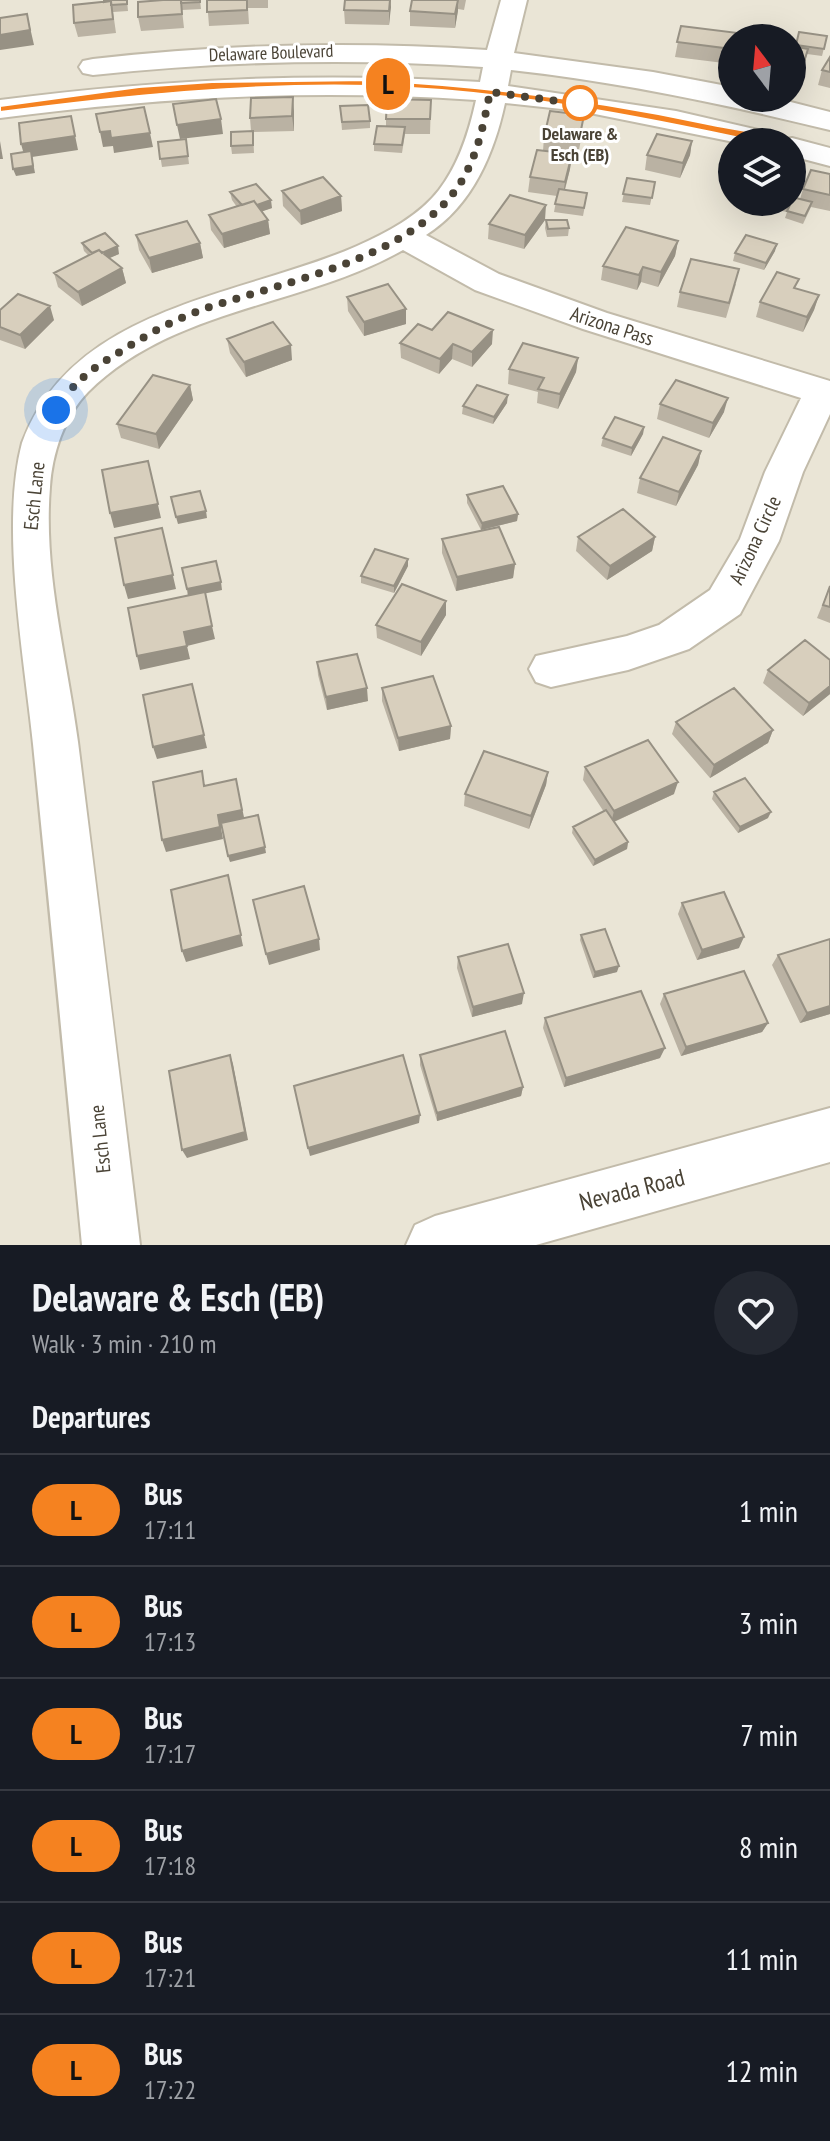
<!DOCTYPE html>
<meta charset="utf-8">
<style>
body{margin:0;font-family:"PT Sans Narrow",sans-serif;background:#242831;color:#f1f3f6;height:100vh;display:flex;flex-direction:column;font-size:30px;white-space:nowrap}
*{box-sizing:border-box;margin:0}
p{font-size:26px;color:#9ea1a6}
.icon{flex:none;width:44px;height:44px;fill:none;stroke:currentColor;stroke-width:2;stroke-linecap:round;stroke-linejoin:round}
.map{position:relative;height:1245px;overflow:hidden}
.panel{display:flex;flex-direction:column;background:#171b24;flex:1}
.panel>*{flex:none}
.badge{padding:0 16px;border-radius:26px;font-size:28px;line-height:52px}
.needle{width:52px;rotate:344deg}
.fabs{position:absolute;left:718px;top:24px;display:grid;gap:16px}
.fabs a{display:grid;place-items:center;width:88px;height:88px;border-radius:50%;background:#171b24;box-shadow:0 8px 32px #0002;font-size:40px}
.you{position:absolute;width:40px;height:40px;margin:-20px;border:6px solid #fff;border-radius:50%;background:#1a73e8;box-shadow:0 0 0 12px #1a73e833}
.map>.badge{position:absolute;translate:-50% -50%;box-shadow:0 0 0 4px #fff}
h2{padding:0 32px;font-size:30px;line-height:72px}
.round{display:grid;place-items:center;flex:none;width:84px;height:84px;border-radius:42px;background:#242831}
.overview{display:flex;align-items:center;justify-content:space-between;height:136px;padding:0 32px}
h1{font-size:38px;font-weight:700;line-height:60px}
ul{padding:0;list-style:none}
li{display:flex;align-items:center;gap:24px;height:112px;padding:0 32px;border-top:2px solid #363941}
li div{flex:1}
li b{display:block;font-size:30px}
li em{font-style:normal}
li .badge{min-width:88px;font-weight:700;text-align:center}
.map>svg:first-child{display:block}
.residential{fill:#eae5d6;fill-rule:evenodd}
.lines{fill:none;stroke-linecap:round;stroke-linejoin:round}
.minor-casing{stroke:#c2bbaa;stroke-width:4}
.minor{fill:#fff;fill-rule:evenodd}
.wall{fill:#bab2a3}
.shaded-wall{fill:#979184}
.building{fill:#d8cfbd;stroke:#979184;stroke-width:2}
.line{fill:#f58220;stroke:#fff;stroke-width:2}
.walk{stroke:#4a4336;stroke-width:8;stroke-dasharray:0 14.4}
.stop-dot{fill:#fff;stroke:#f58220;stroke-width:4}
.labels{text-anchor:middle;stroke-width:6;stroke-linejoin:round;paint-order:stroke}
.far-street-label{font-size:18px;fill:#4a4336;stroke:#fff}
.far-stop-label{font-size:18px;font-weight:bold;fill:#4a4336;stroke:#fff}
.street-label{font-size:20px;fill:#4a4336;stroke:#fff}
.near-street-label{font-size:24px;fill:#4a4336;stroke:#fff}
</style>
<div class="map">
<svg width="830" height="1245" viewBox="0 0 830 1245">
<rect width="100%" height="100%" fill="#f5f2e8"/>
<path class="residential" d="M0 0H830V1245H0ZM732 38H792V98H732ZM732 142H792V202H732Z"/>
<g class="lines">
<defs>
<path id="minor" d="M501 0H527L514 53 653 72 732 87V98H775L830 112V130C724 104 620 82 511 70L508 86 676 111 784 136 786 139 792 138 830 148V166L792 156V142H734L580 111 505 103C494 154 472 206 426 235L499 274 607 313 830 381V414L803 472 779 541 740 614 689 649 628 670 551 687 536 682 529 669 536 656 627 636 659 625 710 590 740 539 765 472 801 398 583 329 475 290 403 250C303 307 174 307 88 392 64 416 52 455 50 487 43 572 67 658 78 742 99 909 120 1077 140 1245H82C66 1078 50 911 33 744 24 656 0 526 22 443 73 305 241 297 357 246 386 233 419 216 439 190 459 164 469 132 476 100 312 89 162 97 0 118V100C165 79 313 72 480 82L483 67C352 58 224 61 93 75L83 73 79 67 83 61 93 59C225 44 354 41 487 50Z
M830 1108V1162L536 1245H406L415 1225 435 1216Z"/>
</defs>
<use href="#minor" class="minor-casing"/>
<use href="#minor" class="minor"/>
</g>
<path class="wall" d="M127 0 128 11 113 12 116 33 78 37 74 23 73 5Z
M200 0 201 9 182 10 184 28 141 31 138 17V2Z
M207 0H268V8H248L249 24 209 26Z
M345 0H391L389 25 345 24 344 10Z
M412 0H466L464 10 458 9 455 28 410 26V11Z
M681 26 732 38V64L675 57Z
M799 32 827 36 822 56 807 54 800 80 792 78V46L795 47Z
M830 57V88L818 85 822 70Z
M431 100 430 134H405L402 153 374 151V144L386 126V119Z
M340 106 370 121V128L342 130Z
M294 111V131L253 132 254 153 232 154 231 146 251 131 250 118Z
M583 129 578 155 572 154 570 169 565 190 586 200 583 216 554 212 557 196 528 192 530 177 543 151 544 137Z
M186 139 189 164 162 167 158 142Z
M692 141 690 155 680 178 645 170 647 155Z
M830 174V211L811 207 803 224 785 218 787 212 777 210 779 202 800 199 803 189Z
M627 178 655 182 650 205 622 202Z
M282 191 341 196 342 211 301 225 283 206Z
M230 192 272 208 262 211 268 220 270 234 224 248 211 230 209 215 237 207 232 200Z
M545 220 524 249 488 239 489 224Z
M546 220 569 228 568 236 547 237 545 228Z
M136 235 200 243 203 258 152 273 139 250Z
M678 241 675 256 658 287 641 282 637 290 601 280 603 266Z
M82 243 119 254 109 258 122 268 126 283 82 306 58 287 54 273 88 255 84 251Z
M775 251 764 270 733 261 735 253Z
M736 284 726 318 677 307 680 292Z
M819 295 814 310 803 332 756 317 760 302Z
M347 297 406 324 364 336 348 311Z
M0 310 54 320 25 349 0 340Z
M432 330 492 344 472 367 452 359 439 374 401 358 400 343Z
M227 339 292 360 246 377 230 353Z
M578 358 576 372 558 409 537 403 538 392 508 384 509 369Z
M190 385 193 400 159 449 121 438 117 424Z
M507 403 493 424 462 414 463 406Z
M660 404 724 412 709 438 657 419Z
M644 427 643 434 631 456 601 446 603 438Z
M701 451 698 465 676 506 637 493 640 478Z
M467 495 518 514 517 521 481 530 467 503Z
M578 537H655L652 551 607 580 576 551Z
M442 539 515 564 513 578 456 591 442 553Z
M408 566 394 593 361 583V576Z
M830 586V623L817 618Z
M446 615 421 656 377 638 376 625Z
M830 660V694L803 716 763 683 768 670Z
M317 662 368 701 327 710 318 675Z
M382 688 451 726 450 739 399 751 382 701Z
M676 722 773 730 768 743 710 778 672 734Z
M585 767 674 794 614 822 628 842 627 849 593 866 572 833 573 827 604 812 583 780Z
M548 772 546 785 529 829 464 806 465 794Z
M714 792 768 818 738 833 712 799Z
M682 903 739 948 697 960 678 914Z
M581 935 617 972 593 978 580 940Z
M778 955 830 1014 800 1023 772 965Z
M458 957 522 1004 472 1017 457 968Z
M664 994 768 1023 762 1032 681 1056 660 1004Z
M545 1018 660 1058 564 1087 543 1028Z
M420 1055 523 1087 521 1096 437 1121 420 1065Z"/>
<path class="shaded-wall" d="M390 0 391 7 389 25V11Z
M458 0V11L455 28V14Z
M27 14 34 45 0 50V35Z
M293 97 294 111V131L292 116Z
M71 116 78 150 32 157 35 173 16 176 13 169 25 158 21 144Z
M221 119 223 134 180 139 177 125Z
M110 131 150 133 153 147 114 153 113 146 103 147 100 132Z
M0 141 3 159H0Z
M692 141 690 155 680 178 683 163Z
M572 154 570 169 563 196 565 182Z
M341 196 342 211 301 225 300 211Z
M271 200 272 208 246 217 245 209Z
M546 205 545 220 524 249 525 235Z
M268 220 270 234 224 248 222 234Z
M678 241 675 256 658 287 661 272Z
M200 243 203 258 152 273 149 258Z
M777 244 775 251 764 270 766 263Z
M118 246 119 254 96 264 95 256Z
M643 267 641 282 637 290 639 275Z
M122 268 126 283 82 306 78 292Z
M819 295 814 310 803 332 807 317Z
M50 306 54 320 25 349 20 335Z
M406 309V324L364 336V322Z
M493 330 492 344 472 367V352Z
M453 344 452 359 439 374 440 359Z
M291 345 292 360 246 377 244 362Z
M578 358 576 372 558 409 560 394Z
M190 385 193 400 159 449 156 434Z
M508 395 507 403 493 424 494 417Z
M728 398 724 412 709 438 713 423Z
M644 427 643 434 631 456 632 448Z
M701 451 698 465 676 506 679 492Z
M148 461 161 518 114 528 110 513Z
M206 511 207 518 178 524 176 517Z
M518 514 517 521 481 530 482 523Z
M162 528 176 589 128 599 124 585Z
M655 537 652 551 607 580 610 566Z
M408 559V566L394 593V586Z
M515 564 513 578 456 591 457 577Z
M221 582 222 590 188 597 187 589Z
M446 601V615L421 656V642Z
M212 626 215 639 187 646 190 659 140 670 137 656 184 632Z
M192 684 207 748 157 759 153 747Z
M830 686V694L803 716 809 703Z
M367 688 368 701 327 710 326 697Z
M451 726 450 739 399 751 398 738Z
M773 730 768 743 710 778 714 765Z
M548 772 546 785 529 829 531 816Z
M236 779 245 822 221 828 223 839 166 852 162 840 218 815Z
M678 782 674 794 611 823 614 811Z
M771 812 768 818 738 833 740 827Z
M628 842 627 849 593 866 595 860Z
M265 847 266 853 230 862 228 856Z
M231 887 243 946 186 962 182 951Z
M744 937 739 948 697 960 702 950Z
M319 939 320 950 269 965 266 954Z
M619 966 617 972 593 978 595 972Z
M524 993 522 1004 472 1017 473 1007Z
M830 1006V1014L800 1023 807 1013Z
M768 1023 762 1032 681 1056 686 1047Z
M665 1048 660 1058 564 1087 566 1078Z
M230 1055 233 1064 248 1140 187 1158 182 1150Z
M523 1087 521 1096 437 1121V1113Z
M420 1115 419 1123 310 1156 308 1148Z"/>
<path class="building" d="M104 0H127V4L111 5V1L104 2Z
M163 0H181L182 14 138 17V2Z
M181 0H200V2L181 3Z
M207 0H247V10L207 12Z
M345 0H390L389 11 344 10Z
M412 0H458L455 14 410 11Z
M111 1 113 19 74 23 73 5Z
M27 14 30 30 0 35V18Z
M681 26 738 33 737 38H732V49L677 42Z
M799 32 827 36 824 49 796 45Z
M792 46 808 49 803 65 792 63Z
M830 57V72L822 70Z
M293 97 292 116 250 118 251 98Z
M216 99 221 119 177 125 173 104Z
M387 99 431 100 430 119H386Z
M368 105 370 121 342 122 340 106Z
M144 107 150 133 111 138 110 131 100 132 96 114Z
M550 111 584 115 579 140 544 137Z
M71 116 75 136 21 144 19 123Z
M377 126 405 127 402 145 374 144Z
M253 131V145L231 146V132Z
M657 134 692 141 683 163 647 155Z
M186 139 188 156 160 159 158 142Z
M537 150 572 154 565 182 530 177Z
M31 151 33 166 13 169 11 154Z
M811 170 830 174V195L803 189Z
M323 177 341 196 300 211 282 191Z
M627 178 655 182 652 198 623 194Z
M256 184 271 200 257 205 254 201 242 205 230 192Z
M559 189 587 193 584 208 555 204Z
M510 195 546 205 525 235 489 224Z
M792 197 812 202 805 216 787 211 790 205 779 202H792Z
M254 201 268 220 222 234 209 215Z
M546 220H567L569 228 548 229Z
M187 221 200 243 149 258 136 235Z
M626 227 678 241 661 272 643 267 639 275 603 266Z
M105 233 118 246 102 253 99 250 92 253 82 243Z
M746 235 777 244 766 263 735 253Z
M99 250 122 268 78 292 54 273Z
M691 259 739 269 729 303 680 292Z
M777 272 799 279 794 288 819 295 807 317 760 302Z
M388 284 406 309 364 322 347 297Z
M18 294 50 306 20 335 0 327V310Z
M448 312 493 330 472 352 453 344 440 359 400 343 418 324 432 330Z
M273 322 291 345 244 362 227 339Z
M523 343 578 358 560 394 538 389 544 378 509 369Z
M153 375 190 385 156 434 117 424Z
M676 380 728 398 713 423 660 404Z
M477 385 508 395 494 417 463 406Z
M615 417 644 427 632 448 603 438Z
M663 437 701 451 679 492 640 478Z
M148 461 158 504 110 513 102 470Z
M503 486 518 514 482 523 467 495Z
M200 491 206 511 176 517 171 497Z
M623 509 655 537 610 566 578 537Z
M499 527 515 564 457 577 442 539Z
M162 528 173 575 124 585 115 538Z
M375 549 408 559 394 586 361 576Z
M216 561 221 582 187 589 182 568Z
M402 584 446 601 421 642 376 625Z
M830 586V607L823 605Z
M205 592 212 626 184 632 187 646 137 656 128 608Z
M805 640 830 660V686L809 703 768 670Z
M357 654 367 688 326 697 317 662Z
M433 676 451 726 398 738 382 688Z
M192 684 204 735 153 747 143 695Z
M734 688 773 730 714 765 676 722Z
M648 740 678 782 614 811 585 767Z
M484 751 548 772 531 816 465 794Z
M202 771 204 786 236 779 242 810 218 815 220 827 162 840 153 782Z
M745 778 771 812 740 827 714 792Z
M606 810 628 842 595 860 573 827Z
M258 815 265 847 228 856 221 823Z
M228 875 241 935 182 951 171 890Z
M304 886 319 939 266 954 253 900Z
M724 892 744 937 702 950 682 903Z
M605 929 619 966 595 972 581 935Z
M830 939V1006L807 1013 778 955Z
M508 944 524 993 473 1007 458 957Z
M744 971 768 1023 686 1047 664 994Z
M641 991 665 1048 566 1078 545 1018Z
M505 1031 523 1087 437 1113 420 1055Z
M230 1055 245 1132 182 1150 169 1071Z
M403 1055 420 1115 308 1148 294 1086Z"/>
<path class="line" d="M368 80C483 86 596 100 708 124 729 129 761 131 779 142L773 145C640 116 507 90 370 86 245 83 123 96 0 112V106L139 87 212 82Z"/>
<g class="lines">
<path class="walk" d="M56 410C72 382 96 366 123 350 148 334 175 319 204 309 287 280 429 257 469 167 480 144 485 117 490 92L588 105 580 103"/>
</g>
<circle class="stop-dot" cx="580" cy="103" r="16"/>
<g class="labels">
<g class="far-street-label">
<text transform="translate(271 53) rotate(-2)" y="6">Delaware Boulevard</text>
</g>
<g class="far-stop-label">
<text x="580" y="140">Delaware &amp;<tspan x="580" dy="21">Esch (EB)</tspan></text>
</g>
<g class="street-label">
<text transform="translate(612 326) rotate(18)" y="7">Arizona Pass</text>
<text transform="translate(34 496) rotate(-84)" y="7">Esch Lane</text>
<text transform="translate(755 540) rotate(-65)" y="7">Arizona Circle</text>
<text transform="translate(100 1139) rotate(-96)" y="7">Esch Lane</text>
</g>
<g class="near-street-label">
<text transform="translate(632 1190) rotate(-14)" y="8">Nevada Road</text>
</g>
</g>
</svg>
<div class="fabs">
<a><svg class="needle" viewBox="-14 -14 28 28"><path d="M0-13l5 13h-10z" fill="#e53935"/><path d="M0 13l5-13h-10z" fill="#9ea1a6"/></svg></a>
<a><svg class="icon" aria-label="layers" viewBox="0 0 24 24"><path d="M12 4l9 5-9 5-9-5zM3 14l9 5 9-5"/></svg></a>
</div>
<div class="you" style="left:56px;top:410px"></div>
<b class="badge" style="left:388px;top:84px;background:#f58220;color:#111">L</b>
</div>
<section class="panel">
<div class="overview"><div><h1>Delaware &amp; Esch (EB)</h1><p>Walk · 3 min · 210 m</p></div><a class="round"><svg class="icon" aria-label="heart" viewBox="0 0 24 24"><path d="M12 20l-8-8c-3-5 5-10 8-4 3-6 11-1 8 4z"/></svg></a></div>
<h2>Departures</h2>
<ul>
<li><span class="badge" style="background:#f58220;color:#111">L</span><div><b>Bus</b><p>17:11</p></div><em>1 min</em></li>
<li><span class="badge" style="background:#f58220;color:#111">L</span><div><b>Bus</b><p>17:13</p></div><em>3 min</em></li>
<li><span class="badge" style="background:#f58220;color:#111">L</span><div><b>Bus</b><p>17:17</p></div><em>7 min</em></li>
<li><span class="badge" style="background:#f58220;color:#111">L</span><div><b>Bus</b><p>17:18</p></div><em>8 min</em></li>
<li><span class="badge" style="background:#f58220;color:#111">L</span><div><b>Bus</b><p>17:21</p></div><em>11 min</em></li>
<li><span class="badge" style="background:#f58220;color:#111">L</span><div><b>Bus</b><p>17:22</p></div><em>12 min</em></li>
</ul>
</section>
